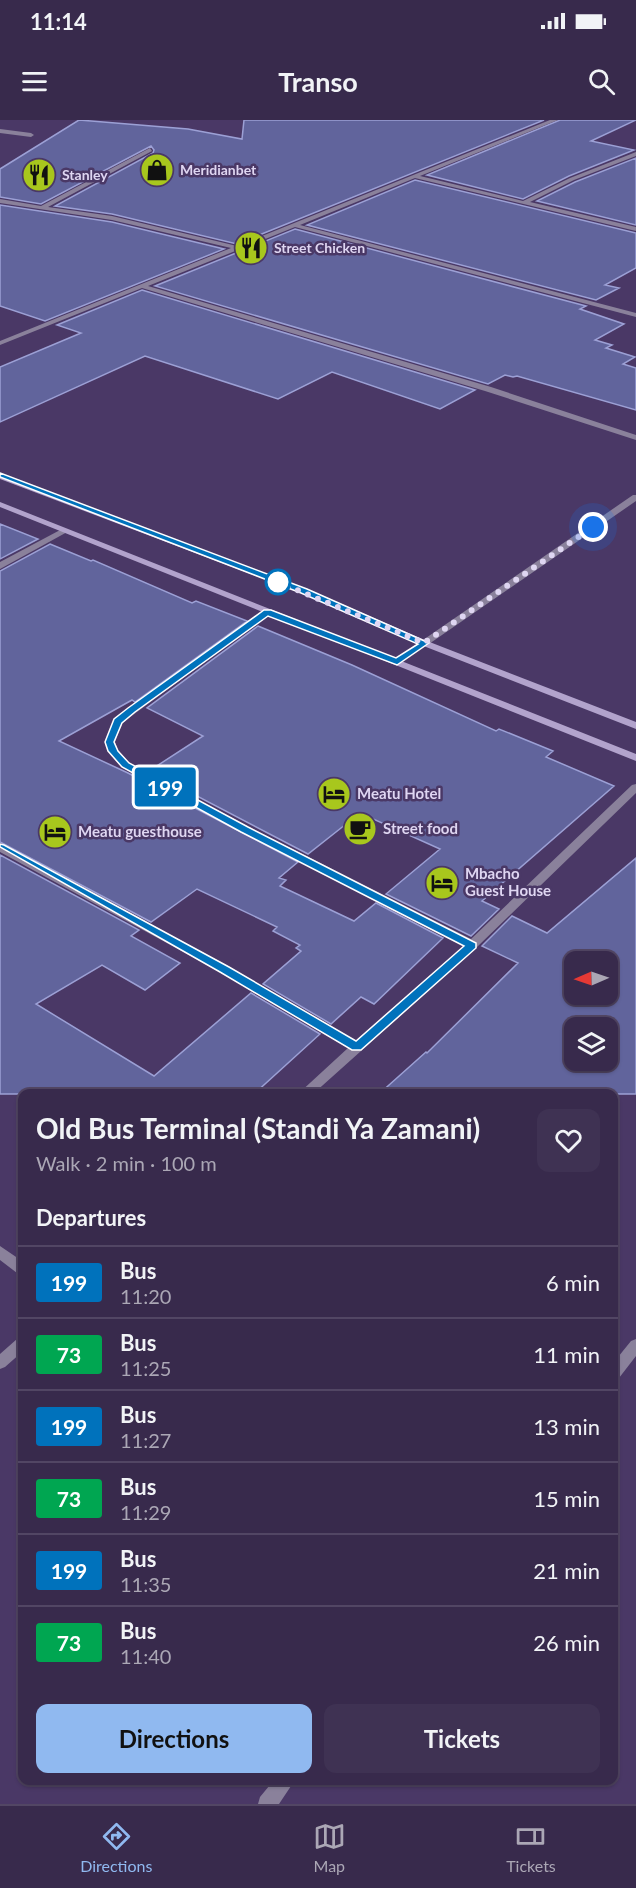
<!DOCTYPE html>
<meta charset="utf-8">
<style>
body{margin:0;font-family:Lato,sans-serif;background:#3f3253;color:#f1f3f6;height:100vh;display:flex;flex-direction:column;font-size:22px;white-space:nowrap}
*{box-sizing:border-box;margin:0}
p{font-size:20px;color:#aba7b5}
.icon{flex:none;width:33px;height:33px;fill:none;stroke:currentColor;stroke-width:2;stroke-linecap:round;stroke-linejoin:round}
.map{position:relative;flex:1;overflow:hidden}
.panel{position:absolute;left:18px;top:969px;width:600px;height:696px;display:flex;flex-direction:column;background:#382a4c;border-radius:12px;box-shadow:0 2px 4px #0004,0 0 0 2px #524664}
.panel>*{flex:none}
.badge{padding:0 12px;border-radius:4px;font-size:21px;line-height:39px}
.needle{width:39px;rotate:268deg}
.fabs{position:absolute;left:564px;top:831px;display:grid;gap:12px}
.fabs a{display:grid;place-items:center;width:54px;height:54px;border-radius:12px;background:#382a4c;box-shadow:0 2px 4px #0004,0 0 0 2px #524664;font-size:30px}
.you{position:absolute;width:30px;height:30px;margin:-15px;border:4px solid #fff;border-radius:50%;background:#1a73e8;box-shadow:0 0 0 9px #1a73e833}
.map>.badge{position:absolute;translate:-50% -50%;box-shadow:0 0 0 3px #fff}
h2{padding:0 18px;font-size:22px;line-height:54px}
.round{display:grid;place-items:center;flex:none;width:63px;height:63px;border-radius:12px;background:#3f3253}
.head{display:flex;align-items:center;justify-content:space-between;height:102px;padding:0 18px}
h1{font-size:28px;font-weight:700;line-height:45px}
.button{display:flex;gap:12px;margin-top:auto;padding:12px 18px}
.button a{flex:1;height:69px;border-radius:12px;background:#90b9f0;color:#111;font-size:24px;font-weight:700;line-height:69px;text-align:center}
.button a+a{background:#3f3253;color:#f1f3f6}
ul{padding:0;list-style:none}
li{display:flex;align-items:center;gap:18px;height:72px;padding:0 18px;border-top:2px solid #524664}
li div{flex:1}
li b{display:block;font-size:22px}
li em{font-style:normal}
li .badge{min-width:66px;font-weight:700;text-align:center}
.status{display:flex;justify-content:space-between;align-items:center;height:42px;padding:0 30px;background:#382a4c;direction:ltr}
.status svg{height:16px;fill:currentColor}
header{display:flex;justify-content:space-between;align-items:center;height:78px;padding:0 18px;background:#382a4c;font-size:27px;font-weight:700}
.tabs{display:flex;justify-content:space-around;align-items:center;height:84px;border-top:2px solid #524664;background:#382a4c;font-size:16px;color:#aba7b5}
.tabs a{display:grid;justify-items:center;gap:3px}
.tabs .current{color:#90b9f0}
.map>svg:first-child{display:block}
.building{fill:#61649c;stroke:#9ca0d5;stroke-width:1.5;fill-rule:evenodd}
.lines{fill:none;stroke-linecap:round;stroke-linejoin:round}
.minor{fill:#8a819b;fill-rule:evenodd}
.secondary{fill:#b2a3cc;fill-rule:evenodd}
.line{fill:#0072bc;stroke:#fff;stroke-width:1.5}
.walk{stroke:#dfd6f2;stroke-width:6;stroke-dasharray:0 10.8}
.stop-dot{fill:#fff;stroke:#0072bc;stroke-width:3}
.labels{text-anchor:middle;stroke-width:5;stroke-linejoin:round;paint-order:stroke}
.far-poi-label{font-size:14px;font-weight:bold;fill:#dfd6f2;stroke:#4a3866;text-anchor:start}
.poi-label{font-size:15px;font-weight:bold;fill:#dfd6f2;stroke:#4a3866;text-anchor:start}
</style>
<div class="status"><b>11:14</b><svg viewBox="0 0 49 12"><path d="M0 12V9h3v3zM5 12V6h3v6zM10 12V3h3v9zM15 12V0h3v12zM26 1h20v11H26zM47 4h2v5h-2z"/></svg></div>
<header><svg class="icon" aria-label="menu" viewBox="0 0 24 24"><path d="M4 6h16M4 12h16M4 18h16"/></svg>Transo<svg class="icon" aria-label="search" viewBox="0 0 24 24"><circle cx="10" cy="10" r="6"/><path d="M15 15l6 6"/></svg></header>
<div class="map">
<svg width="636" height="1684" viewBox="0 0 636 1684">
<rect width="100%" height="100%" fill="#4a3866"/>
<path class="building" d="M79 0 188 9 242 19 244 0H544L237 124 112 94 55 86 153 33 154 30 151 26 41 84 0 77V49Z
M560 0H636L591 21 634 30 569 56 523 79 427 55Z
M636 38V105L537 81 575 62Z
M415 60 636 113V148L605 165 619 168 596 180 307 105Z
M0 85 112 102 224 129 45 201 0 186Z
M295 109 586 186 580 189 624 204 595 220 612 225 606 228 635 237 623 244 636 248V290L517 256 513 257 505 255 488 264 155 166Z
M142 170 475 270 440 289 332 252 278 279 145 236 0 302V247L81 213 57 205Z
M0 404 38 419 0 439Z
M50 424 91 441 93 440 192 483 196 481 247 501 135 582 132 580 59 621 128 653 298 742 279 758 286 760 280 766 354 801 376 783 443 818 374 884 361 877 331 904 263 864 301 831 296 828 300 825 273 811 277 807 197 769 151 802 0 722V451Z
M258 506 352 545 496 611 499 609 553 631 546 637 614 666 482 781 499 789 471 816 386 774 440 729 360 693 308 734 149 651 203 616 147 588Z
M0 735 139 810 131 816 180 843 145 870 102 845 36 884 154 956 251 873 320 914 254 974H0Z
M636 738V974H379L426 932 427 933 518 843 482 826 512 796 547 813ZM574 842H608V874H574ZM574 908H608V940H574Z"/>
<g class="lines">
<path class="minor" d="M550 0H558L420 56 523 81 570 58 636 32V36L574 60 530 82 636 107V111L415 58 300 105 636 193V197L295 107 148 166 491 267 636 315V320L485 271 142 168 0 225V221L231 128 112 100 0 83V79L41 86 150 28 152 31 48 87 112 96 237 126Z
M0 9 31 13 34 15 31 17 0 13Z
M633 375H636V381L400 544H394V540Z
M62 409 69 411 0 449V442Z
M267 489 272 492 270 494 122 603 115 622 118 630 129 643 249 707 471 819 632 665 636 664V673L476 828 313 974H298L348 928 220 852 0 732V724L4 725 228 846 356 921 464 826 121 647 108 631 105 622 114 600Z
M0 1126 22 1141V1155L17 1153 0 1140Z
M22 1217V1232L5 1247 0 1249V1234L17 1219Z
M636 1219V1236L619 1258 614 1259V1242L631 1221Z
M274 1660H295L279 1684H258L260 1677Z"/>
<path class="secondary" d="M0 354 307 469 427 521 636 602V609L421 525 301 473 0 359Z
M0 382 636 634V641L0 387Z"/>
</g>
<path class="line" d="M0 353 307 469 429 523 397 545 268 496 135 592 122 603 114 622 118 631 129 643 248 707 476 823V828L361 930H352L220 852 0 727V724L4 725 229 847 356 921 464 826 241 712 122 647 108 631 105 622 114 599 128 588 264 490H271L396 538 418 524 301 473 0 357Z"/>
<g class="lines">
<path class="walk" d="M278 462 424 523 593 407"/>
</g>
<defs>
<symbol id="shop-disc" viewBox="-11 -11 22 22"><circle r="9.5" fill="#a8c71d" stroke="#4a3866"/><path d="M-5-2.5h2.3a2.7 3.5 0 0 1 5.4 0H5L5.5 6h-11ZM-1.5-2.5h3a1.5 2.3 0 0 0-3 0Z" fill="#111"/></symbol>
<symbol id="restaurant-disc" viewBox="-11 -11 22 22"><circle r="9.5" fill="#a8c71d" stroke="#4a3866"/><path d="M-5-6h1v4h1v-4h1v4h1v-4h1v5L-1.5 .5V6h-2V.5L-5-1ZM5-6V6H3V1.5H1.5Q1.5-4 5-6Z" fill="#111"/></symbol>
<symbol id="hotel-disc" viewBox="-11 -11 22 22"><circle r="9.5" fill="#a8c71d" stroke="#4a3866"/><path d="M-6-4.5h1.5V1H6V5H4.5V3h-9V5H-6ZM-4 0a1.8 1.8 0 1 1 3.6 0ZM.5 0V-2.5h3Q6-2.5 6 0Z" fill="#111"/></symbol>
<symbol id="cafe-disc" viewBox="-11 -11 22 22"><circle r="9.5" fill="#a8c71d" stroke="#4a3866"/><path d="M-5.5-4.5H6V0H3Q3 3.5 0 3.5H-2.5Q-5.5 3.5-5.5 0ZM3-3.2v2h1.7v-2ZM-6 4.5H4V6H-6Z" fill="#111"/></symbol>
</defs>
<g fill-rule="evenodd">
<use href="#shop-disc" x="138" y="31" width="38" height="38"/>
<use href="#restaurant-disc" x="20" y="36" width="38" height="38"/>
<use href="#restaurant-disc" x="232" y="109" width="38" height="38"/>
<use href="#hotel-disc" x="315" y="655" width="38" height="38"/>
<use href="#cafe-disc" x="341" y="690" width="38" height="38"/>
<use href="#hotel-disc" x="36" y="693" width="38" height="38"/>
<use href="#hotel-disc" x="423" y="744" width="38" height="38"/>
</g>
<circle class="stop-dot" cx="278" cy="462" r="12"/>
<g class="labels">
<g class="far-poi-label">
<text x="180" y="55">Meridianbet</text>
<text x="62" y="60">Stanley</text>
<text x="274" y="133">Street Chicken</text>
</g>
<g class="poi-label">
<text x="357" y="679">Meatu Hotel</text>
<text x="383" y="714">Street food</text>
<text x="78" y="717">Meatu guesthouse</text>
<text x="465" y="759">Mbacho<tspan x="465" dy="17">Guest House</tspan></text>
</g>
</g>
</svg>
<div class="fabs">
<a><svg class="needle" viewBox="-14 -14 28 28"><path d="M0-13l5 13h-10z" fill="#e53935"/><path d="M0 13l5-13h-10z" fill="#aba7b5"/></svg></a>
<a><svg class="icon" aria-label="layers" viewBox="0 0 24 24"><path d="M12 4l9 5-9 5-9-5zM3 14l9 5 9-5"/></svg></a>
</div>
<div class="you" style="left:593px;top:407px"></div>
<b class="badge" style="left:165px;top:667px;background:#0072bc;color:#fff">199</b>
<section class="panel">
<div class="head"><div><h1>Old Bus Terminal (Standi Ya Zamani)</h1><p>Walk · 2 min · 100 m</p></div><a class="round"><svg class="icon" aria-label="heart" viewBox="0 0 24 24"><path d="M12 20l-8-8c-3-5 5-10 8-4 3-6 11-1 8 4z"/></svg></a></div>
<h2>Departures</h2>
<ul>
<li><span class="badge" style="background:#0072bc;color:#fff">199</span><div><b>Bus</b><p>11:20</p></div><em>6 min</em></li>
<li><span class="badge" style="background:#00a651;color:#fff">73</span><div><b>Bus</b><p>11:25</p></div><em>11 min</em></li>
<li><span class="badge" style="background:#0072bc;color:#fff">199</span><div><b>Bus</b><p>11:27</p></div><em>13 min</em></li>
<li><span class="badge" style="background:#00a651;color:#fff">73</span><div><b>Bus</b><p>11:29</p></div><em>15 min</em></li>
<li><span class="badge" style="background:#0072bc;color:#fff">199</span><div><b>Bus</b><p>11:35</p></div><em>21 min</em></li>
<li><span class="badge" style="background:#00a651;color:#fff">73</span><div><b>Bus</b><p>11:40</p></div><em>26 min</em></li>
</ul>
<div class="button"><a>Directions</a><a>Tickets</a></div>
</section>
</div>
<nav class="tabs">
<a class="current"><svg class="icon" aria-label="directions" viewBox="0 0 24 24"><path d="M12 3l9 9-9 9-9-9zM9 14v-3h6M13 9l2 2-2 2"/></svg>Directions</a>
<a><svg class="icon" aria-label="map" viewBox="0 0 24 24"><path d="M3 6l6-2 6 2 6-2v14l-6 2-6-2-6 2zM9 4v14M15 6v14"/></svg>Map</a>
<a><svg class="icon" aria-label="tickets" viewBox="0 0 24 24"><path d="M3 7h18v10H3zM15 7v10"/></svg>Tickets</a>
</nav>
